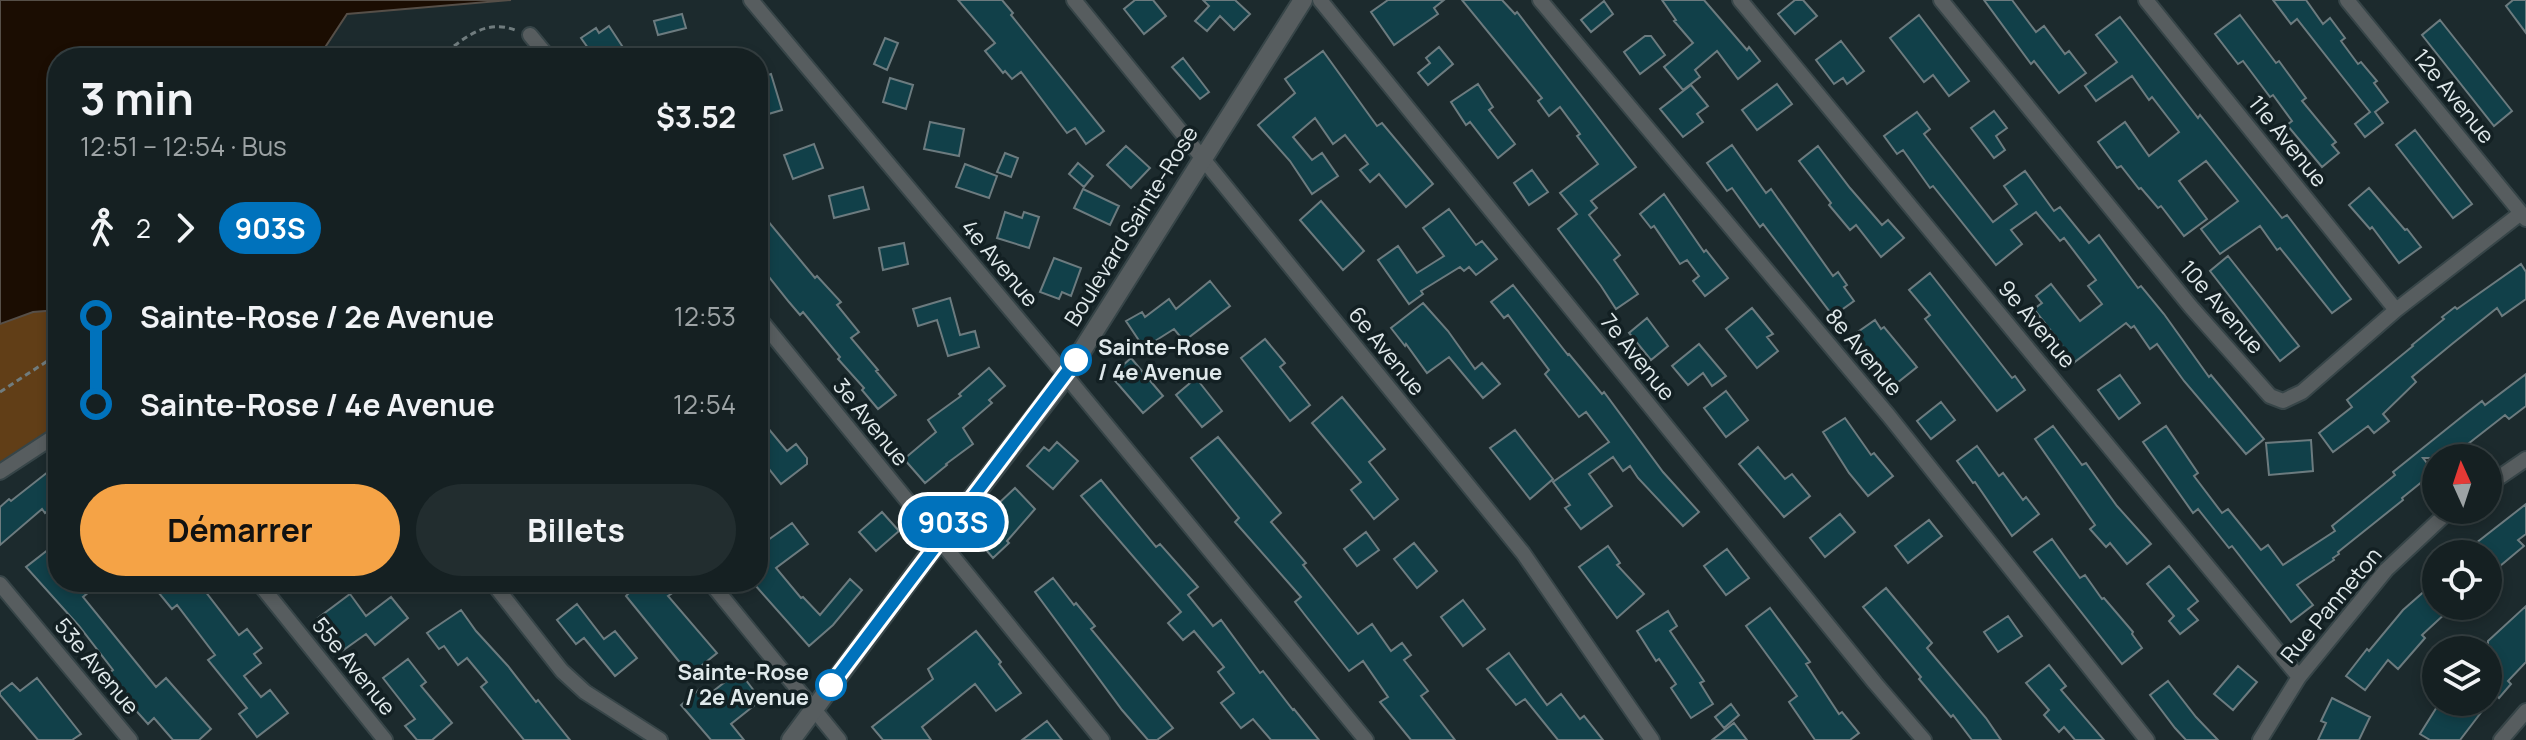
<!DOCTYPE html>
<html lang="fr">
<meta charset="utf-8">
<style>
body{margin:0;font-family:Manrope,sans-serif;background:#222d2f;color:#f1f3f6;height:100vh;display:flex;flex-direction:column;font-size:30px;white-space:nowrap}
*{box-sizing:border-box;margin:0}
p{font-size:26px;color:#9da3a5}
.icon{flex:none;width:44px;height:44px;fill:none;stroke:currentColor;stroke-width:2;stroke-linecap:round;stroke-linejoin:round}
.map{position:relative;flex:1;overflow:hidden}
.details{position:absolute;left:48px;top:48px;width:720px;height:544px;display:flex;flex-direction:column;background:#152022;border-radius:32px;box-shadow:0 4px 12px #0003,0 0 0 2px #343e40}
.details>*{flex:none}
.badge{padding:0 16px;border-radius:26px;font-size:28px;line-height:52px}
.needle{width:52px;rotate:357deg}
.tools{position:absolute;left:2422px;top:444px;display:grid;gap:16px}
.tools a{display:grid;place-items:center;width:80px;height:80px;border-radius:50%;background:#152022;box-shadow:0 4px 12px #0003,0 0 0 2px #343e40;font-size:40px}
.map>.badge{position:absolute;translate:-50% -50%;box-shadow:0 0 0 4px #fff}
.legs{display:flex;align-items:center;gap:12px;height:88px;padding:0 32px;font-size:26px}
.legs p{margin-inline-start:auto}
.overview{display:flex;align-items:center;justify-content:space-between;height:136px;padding:0 32px}
h1{font-size:44px;font-weight:700;line-height:60px}
.cta{display:flex;gap:16px;margin-top:auto;padding:16px 32px}
.cta a{flex:1;height:92px;border-radius:48px;background:#f5a346;color:#111;font-size:32px;font-weight:700;line-height:92px;text-align:center}
.cta a+a{background:#222d2f;color:#f1f3f6}
ul{padding:0 32px;list-style:none}
li{display:flex;align-items:center;gap:28px;height:88px;font-size:30px}
li i{display:grid;place-items:center;width:12px;height:100%;margin:0 10px;background:currentColor}
li i::after{content:'';width:20px;height:20px;margin:-10px;border:6px solid;border-radius:50%;background:#152022}
li p{margin-inline-start:auto}
li:first-child i{background:linear-gradient(#0000 50%,currentColor 0)}
li:last-child i{background:linear-gradient(currentColor 50%,#0000 0)}
.map>svg:first-child{display:block}
.green{fill:#613e17}
.water{fill:#1b0d02;stroke:#564f48;stroke-width:2}
.building{fill:#114049;stroke:#6c7b7f;stroke-width:2}
.lines{fill:none;stroke-linecap:round;stroke-linejoin:round}
.minor-casing{stroke:#374548;stroke-width:18}
.tertiary-casing{stroke:#374548;stroke-width:22}
.path{stroke:#707c7e;stroke-width:3;stroke-dasharray:6 4;stroke-linecap:butt}
.minor{stroke:#575d5f;stroke-width:14}
.tertiary{stroke:#575d5f;stroke-width:18}
.line-1-casing{stroke:#fff;stroke-width:18}
.line-1{stroke:#0072bc;stroke-width:12}
.stop-1-dot{fill:#fff;stroke:#0072bc;stroke-width:4}
.labels{text-anchor:middle;stroke-width:7;stroke-linejoin:round;paint-order:stroke}
.street-label{font-size:22px;fill:#e0e9eb;stroke:#132023}
.stop-label{font-size:22px;font-weight:bold;fill:#e0e9eb;stroke:#132023;text-anchor:start}
</style>
<div class="map">
<svg width="2526" height="740" viewBox="0 0 2526 740">
<rect width="100%" height="100%" fill="#1c2a2d"/>
<path class="green" d="M58 310V434L0 472V324L33 312Z"/>
<path class="water" d="M0 0H511L347 14 318 58H58V310L33 312 0 324Z"/>
<path class="building" d="M958 0H1002L1013 13 1011 15 1104 131 1086 144 1075 128 1067 133 1021 72 1012 79 1005 71 1003 73 985 51 995 43Z
M1135 0H1153L1166 16 1144 34 1124 9Z
M1203 0H1235L1250 14 1234 30 1220 16 1207 31 1195 21 1209 6Z
M1388 0H1444L1434 8 1438 14 1394 45 1371 12Z
M1462 0H1502L1515 14 1517 12 1636 167 1591 201 1597 208 1589 215 1620 255 1614 260 1638 294 1616 309 1601 286 1558 229 1577 214 1560 193 1598 164 1577 136 1580 134 1560 107 1549 116 1538 101 1542 98Z
M1662 0H1704L1747 50 1749 47 1760 61 1738 79 1717 51 1695 70 1700 77 1683 90 1664 67 1693 43 1674 21 1676 20Z
M1795 0H1803L1817 16 1795 34 1778 14Z
M1984 0H2012L2036 32 2044 26 2065 54 2069 51 2086 73 2059 93 2034 61 2031 64Z
M2273 0H2306L2323 24 2330 18 2345 38 2341 41 2358 64 2361 62 2377 81 2374 83 2388 102 2375 112 2383 123 2365 137 2355 124 2370 112 2297 19 2291 24Z
M2513 0H2526V33L2506 6Z
M1604 1 1613 14 1591 32 1581 20Z
M682 14 686 28 658 35 654 21Z
M1919 15 1969 81 1949 96 1933 75 1924 82 1890 38Z
M2240 15 2276 63 2279 61 2306 98 2302 101 2336 142 2332 145 2339 153 2322 167 2287 125 2292 121 2273 95 2270 97 2243 61 2238 64 2215 34Z
M2120 17 2198 118 2200 115 2282 218 2287 215 2351 299 2332 313 2280 248 2277 250 2260 226 2220 254 2201 229 2238 201 2206 161 2179 181 2207 219 2184 236 2161 206 2158 208 2141 188 2139 189 2121 166 2117 168 2098 142 2125 122 2149 156 2179 132 2152 97 2149 100 2132 76 2096 101 2085 86 2117 62 2096 35Z
M2440 20 2512 111 2494 126 2422 35Z
M609 26 630 58H573L588 48 581 38 596 28 599 33Z
M1645 36H1651L1665 55 1640 74 1624 52Z
M885 38 898 43 887 70 874 64Z
M1841 41 1864 71 1847 84 1843 78 1834 84 1816 60Z
M1439 47 1453 64 1428 85 1418 73 1430 63 1426 58Z
M1323 51 1377 126 1382 123 1433 184 1406 207 1379 174 1370 182 1360 170 1368 164 1345 135 1333 144 1315 118 1293 137 1312 160 1322 153 1338 176 1312 194 1290 161 1258 125 1295 93 1285 79Z
M1183 58 1209 92 1200 99 1172 67Z
M771 74 782 110 758 117V78Z
M890 78 913 85 906 109 883 102Z
M1478 84 1493 107 1489 110 1515 144 1498 158 1470 122 1466 125 1451 102Z
M1777 84 1792 104 1757 130 1742 110Z
M1691 85 1708 106 1697 114 1703 122 1683 137 1660 109Z
M1994 111 2007 128 1996 136 2005 150 1994 158 1971 128Z
M1917 112 1930 129 1924 134 1993 222 2017 204 2004 186 2025 171 2054 211 2060 207 2089 243 2099 235 2138 288 2141 286 2164 314 2209 377 2211 375 2264 439 2246 454 2184 381 2157 344 2150 349 2134 326 2131 328 2126 323 2072 364 2059 347 2062 345 2034 309 2042 303 2036 296 2051 284 2080 321 2102 304 2088 286 2096 280 2064 238 2060 241 2036 212 2011 230 2022 244 1996 265 1933 186 1930 188 1903 150 1897 154 1884 136Z
M930 122 964 129 959 156 924 149Z
M2415 130 2472 204 2453 218 2396 145Z
M814 144 823 168 793 179 784 155Z
M1732 145 1766 193 1771 189 1833 276 1838 272 1847 285 1844 287 1854 301 1833 316 1763 224 1760 227 1732 188 1727 191 1707 163Z
M1126 146 1150 168 1131 188 1107 165Z
M1818 146 1850 188 1882 225 1888 220 1904 238 1881 257 1856 225 1850 230 1829 205 1831 203 1799 161Z
M1005 153 1018 158 1011 177 997 172Z
M1078 163 1093 176 1084 187 1069 174Z
M965 164 997 176 989 198 956 187Z
M1532 170 1548 192 1529 205 1514 183Z
M863 187 869 209 834 218 829 196Z
M2369 188 2405 230 2407 229 2421 247 2399 263 2372 227 2370 229 2349 205Z
M1083 189 1119 206 1110 225 1074 208Z
M1664 194 1704 252 1706 250 1728 278 1705 296 1693 281 1699 276 1687 260 1680 264 1654 226 1651 228 1640 214Z
M1321 201 1364 251 1343 270 1300 220Z
M758 209 815 278 817 276 841 302 837 305 859 332 851 338 878 370 876 371 896 395 878 409 862 390 864 388 838 359 840 357 803 312 800 315 789 302 758 263Z
M1449 209 1476 245 1482 241 1497 259 1476 275 1469 267 1464 271 1460 267 1421 291 1423 294 1409 304 1378 260 1398 246 1417 273 1444 256 1423 228Z
M1005 212 1022 218 1024 212 1039 217 1029 248 997 238Z
M904 243 908 264 883 270 879 248Z
M2228 256 2299 346 2280 361 2210 271Z
M1054 258 1081 268 1071 296 1062 292 1059 299 1040 292Z
M2521 264 2526 272V299L2502 316 2497 308 2452 344 2412 377 2416 382 2383 414 2389 421 2374 433 2368 426 2333 452 2319 433 2352 407 2347 400 2413 346 2412 345 2444 319 2442 317 2455 307 2457 309Z
M1930 273 2012 378 2015 376 2025 390 1997 411 1925 319 1930 315 1909 290Z
M1210 281 1230 306 1184 341 1174 329 1144 348 1126 321 1142 312 1145 317 1169 299 1176 309Z
M1513 285 1568 355 1569 354 1602 394 1604 392 1663 472 1699 512 1683 526 1638 478 1630 466 1623 471 1613 457 1589 474 1612 506 1581 529 1565 508 1570 505 1553 482 1609 442 1586 412 1579 417 1545 374 1549 370 1508 315 1504 318 1491 302Z
M950 298 960 335 975 331 979 347 948 356 937 320 918 326 913 309Z
M1423 303 1448 331 1475 369 1482 363 1500 384 1483 398 1449 357 1427 373 1406 344 1405 346 1391 328Z
M1752 308 1773 334 1767 337 1778 351 1757 368 1726 329Z
M1647 318 1668 346 1651 360 1629 333Z
M1875 320 1881 329 1884 327 1917 367 1892 387 1852 336Z
M1265 339 1285 363 1280 367 1310 405 1290 421 1241 358Z
M1699 344 1726 376 1712 386 1703 373 1688 385 1672 366Z
M1131 358 1163 396 1143 413 1111 376Z
M989 368 1005 386 989 400 992 403 963 428 973 444 946 464 947 465 925 483 904 459 936 432 928 420 961 396 959 394Z
M2526 374V406L2509 419 2505 415 2450 458H2423L2434 472 2402 498 2403 500 2338 552 2339 554 2333 558 2334 560 2297 585 2313 605 2291 622 2232 546 2229 548 2198 509 2193 513 2143 442 2166 426 2198 473 2194 476 2222 513 2228 509 2261 550 2268 545 2283 565 2335 531 2332 526 2395 475 2393 472 2464 415 2482 401 2485 405Z
M2120 375 2140 403 2119 419 2098 390Z
M1196 378 1222 411 1202 427 1176 395Z
M1726 391 1748 420 1726 437 1704 408Z
M1342 397 1385 449 1369 462 1398 499 1374 519 1351 490 1361 482 1312 423Z
M1941 402 1955 420 1931 439 1917 421Z
M758 416 787 451 796 444 807 458V464L781 484 758 455Z
M1845 418 1871 455 1874 453 1893 476 1868 496 1849 473 1823 432Z
M2053 426 2082 465 2086 463 2117 506 2151 544 2127 564 2110 543 2106 547 2090 529 2095 525 2035 439Z
M1515 430 1553 479 1530 499 1490 448Z
M1218 437 1281 513 1271 522 1306 563 1303 565 1358 634 1372 624 1391 651 1402 643 1411 655 1404 660 1428 691 1421 696 1455 740H1411L1380 702 1388 697 1363 661 1349 671 1305 615 1295 602 1301 597 1235 522 1239 518 1191 458Z
M2311 440 2313 471 2269 475 2266 443Z
M1057 442 1078 461 1053 489 1027 466 1044 447 1049 451Z
M1977 446 1999 476 2003 473 2023 500 2026 497 2039 514 2012 536 1975 482 1973 483 1957 461Z
M1758 447 1785 479 1792 474 1810 496 1784 517 1739 464Z
M58 464V503L45 513 42 509 0 545V507L9 499 11 501Z
M1101 480 1156 547 1160 544 1198 587 1188 595 1213 626 1221 620 1260 673 1263 671 1293 710 1294 709 1319 740H1271L1253 719 1241 728 1221 703 1234 693 1218 672 1224 667 1194 631 1183 640 1168 623 1181 612 1081 496Z
M1015 488 1035 509 1007 541 1009 543 993 558 975 537 1005 510 999 503Z
M2526 504V534L2518 540 2524 546 2488 576V554H2462Z
M882 512 899 531 876 551 859 532Z
M1840 514 1855 532 1825 557 1810 538Z
M1929 520 1942 536 1908 563 1895 546Z
M792 523 808 544 776 568 801 598 803 597 820 615 850 579 862 590 833 625 809 646 755 585 758 582V547Z
M1366 532 1379 550 1357 566 1344 549Z
M2052 539 2080 578 2085 575 2102 599 2104 598 2133 632 2132 634 2142 648 2122 664 2034 552Z
M58 542V582H101L83 597 156 687 166 678 211 729 199 740H173L154 718 148 724 105 676 113 670 79 626 26 567Z
M1414 543 1437 571 1417 588 1394 559Z
M1608 546 1620 563 1617 565 1644 594 1617 618 1579 567Z
M1727 549 1749 578 1726 595 1704 566Z
M2169 566 2198 601 2188 609 2198 620 2180 634 2169 621 2174 616 2147 584Z
M1053 578 1074 605 1076 603 1095 626 1091 629 1173 728 1157 740H1148L1122 710 1035 592Z
M2436 581V606H2443L2448 611 2422 635 2425 638 2398 669 2388 660 2365 690 2346 676 2367 649 2369 651 2403 610Z
M171 582H198L239 635 247 629 262 648 254 654 261 663 244 676 261 697 270 690 288 713 257 737 239 714 247 708 208 660 215 655 177 605 172 609 158 592Z
M620 582H661L671 594 668 596 717 653 690 675 626 596 629 593Z
M1886 588 1932 643 1927 648 1986 718 2001 740H1972L1953 715 1951 717 1919 679 1921 677 1863 607Z
M350 594 366 616 391 597 408 618 375 645 366 634 342 651 318 618Z
M1463 600 1485 629 1463 646 1441 617Z
M577 604 604 639 615 631 637 658 615 676 584 638 576 644 557 620Z
M2526 606V662L2508 681 2511 684 2499 698 2488 688V641Z
M1770 608 1810 662 1806 664 1839 714 1842 712 1859 733 1850 740H1815L1789 702 1797 696 1746 626Z
M461 610 476 631 508 666 536 702 538 700 570 740H524L481 687 487 682 467 658 458 665 444 646 439 649 427 633Z
M1668 611 1677 626 1670 631 1704 681 1700 683 1713 704 1691 718 1671 688 1676 684 1659 659 1656 661 1637 631Z
M2008 616 2022 636 1998 652 1984 632Z
M976 631 1001 662 999 664 1021 693 996 711 975 684 922 727 931 740H883L872 727 933 679 928 669Z
M1509 653 1547 705 1561 694 1580 719 1584 716 1603 740H1558L1525 699 1516 705 1487 669Z
M408 659 426 682 421 686 452 723 432 740H417L405 726 415 719 383 678Z
M2049 665 2066 686 2061 690 2104 740H2075L2064 727 2059 732 2044 715 2049 710 2026 683Z
M2238 666 2257 682 2233 710 2214 694Z
M739 671 761 700 731 724 744 740H711L681 705 701 688 707 696Z
M37 678 81 734 72 740H38L0 695V692L12 683 20 691Z
M2168 681 2196 717 2218 740H2186L2175 728 2150 695Z
M2332 698 2370 717 2359 740H2318L2326 723 2321 721Z
M2440 702H2489L2460 740H2430L2420 734Z
M1731 704 1739 715 1724 728 1715 717Z
M1047 721 1062 740H1022Z
M1734 723 1747 740H1712Z"/>
<g class="lines">
<defs>
<path id="minor" d="M751 0 1066 376 1366 740
M1074 0 1523 553 1652 740
M1320 0 1875 683 1924 740
M1540 0 1889 416 2147 740
M1740 0 2299 677
M1941 0 2191 307 2270 396 2283 401 2302 392 2396 310 2521 213
M2146 0 2396 310
M2347 0 2526 219
M530 35 549 58
M758 317 1102 740
M0 472 58 434
M2488 485 2526 459
M258 582 385 740
M492 582 562 671 585 692 660 740
M710 582 839 740
M0 584 130 740
M2260 740 2299 677 2386 570 2450 510
M2501 740 2526 711"/>
<path id="tertiary" d="M791 740 939 541 1066 376 1303 0"/>
</defs>
<use href="#minor" class="minor-casing"/>
<use href="#tertiary" class="tertiary-casing"/>
<path class="path" d="M438 58C462 41 483 18 515 30
M0 392 49 360 58 358"/>
<use href="#minor" class="minor"/>
<use href="#tertiary" class="tertiary"/>
</g>
<g class="lines">
<defs>
<path id="line-1" d="M831 685 1076 360"/>
</defs>
<use href="#line-1" class="line-1-casing"/>
<use href="#line-1" class="line-1"/>
</g>
<g class="stop-1-dot">
<circle cx="1076" cy="360" r="14"/>
<circle cx="831" cy="685" r="14"/>
</g>
<g class="labels">
<g class="street-label">
<text transform="translate(2454 96) rotate(51)" y="8">12e Avenue</text>
<text transform="translate(2288 141) rotate(51)" y="8">11e Avenue</text>
<text transform="translate(1131 226) rotate(-58)" y="8">Boulevard Sainte-Rose</text>
<text transform="translate(1000 263) rotate(50)" y="8">4e Avenue</text>
<text transform="translate(2222 307) rotate(49)" y="8">10e Avenue</text>
<text transform="translate(2037 324) rotate(50)" y="8">9e Avenue</text>
<text transform="translate(1387 351) rotate(51)" y="8">6e Avenue</text>
<text transform="translate(1864 352) rotate(50)" y="8">8e Avenue</text>
<text transform="translate(1638 357) rotate(51)" y="8">7e Avenue</text>
<text transform="translate(871 422) rotate(51)" y="8">3e Avenue</text>
<text transform="translate(2331 605) rotate(-50)" y="8">Rue Panneton</text>
<text transform="translate(97 666) rotate(50)" y="8">53e Avenue</text>
<text transform="translate(354 666) rotate(51)" y="8">55e Avenue</text>
</g>
<g class="stop-label">
<text x="1098" y="355">Sainte-Rose<tspan x="1098" dy="25">/ 4e Avenue</tspan></text>
<text x="809" y="680" text-anchor="end">Sainte-Rose<tspan x="809" dy="25">/ 2e Avenue</tspan></text>
</g>
</g>
</svg>
<div class="tools">
<a><svg class="needle" viewBox="-14 -14 28 28"><path d="M0-13l5 13h-10z" fill="#e53935"/><path d="M0 13l5-13h-10z" fill="#9da3a5"/></svg></a>
<a><svg class="icon" aria-label="locate" viewBox="0 0 24 24"><circle cx="12" cy="12" r="6"/><path d="M12 2v4M12 18v4M2 12h4M18 12h4"/></svg></a>
<a><svg class="icon" aria-label="layers" viewBox="0 0 24 24"><path d="M12 4l9 5-9 5-9-5zM3 14l9 5 9-5"/></svg></a>
</div>
<b class="badge" style="left:953px;top:522px;background:#0072bc;color:#fff">903S</b>
<section class="details">
<div class="overview"><div><h1>3 min</h1><p>12:51 – 12:54 · Bus</p></div><b>$3.52</b></div>
<div class="legs"><svg class="icon" aria-label="walk" viewBox="0 0 24 24"><circle cx="13" cy="4" r="2"/><path d="M13 8l-2 6 4 7M11 14l-3 7M7 12l3-4h3l4 4"/></svg>2<svg class="icon" aria-label="forward" viewBox="0 0 24 24"><path d="M9 5l7 7-7 7"/></svg><b class="badge" style="background:#0072bc;color:#fff">903S</b></div>
<ul>
<li><i style="color:#0072bc"></i><b>Sainte-Rose / 2e Avenue</b><p>12:53</p></li>
<li><i style="color:#0072bc"></i><b>Sainte-Rose / 4e Avenue</b><p>12:54</p></li>
</ul>
<div class="cta"><a>Démarrer</a><a>Billets</a></div>
</section>
</div>
